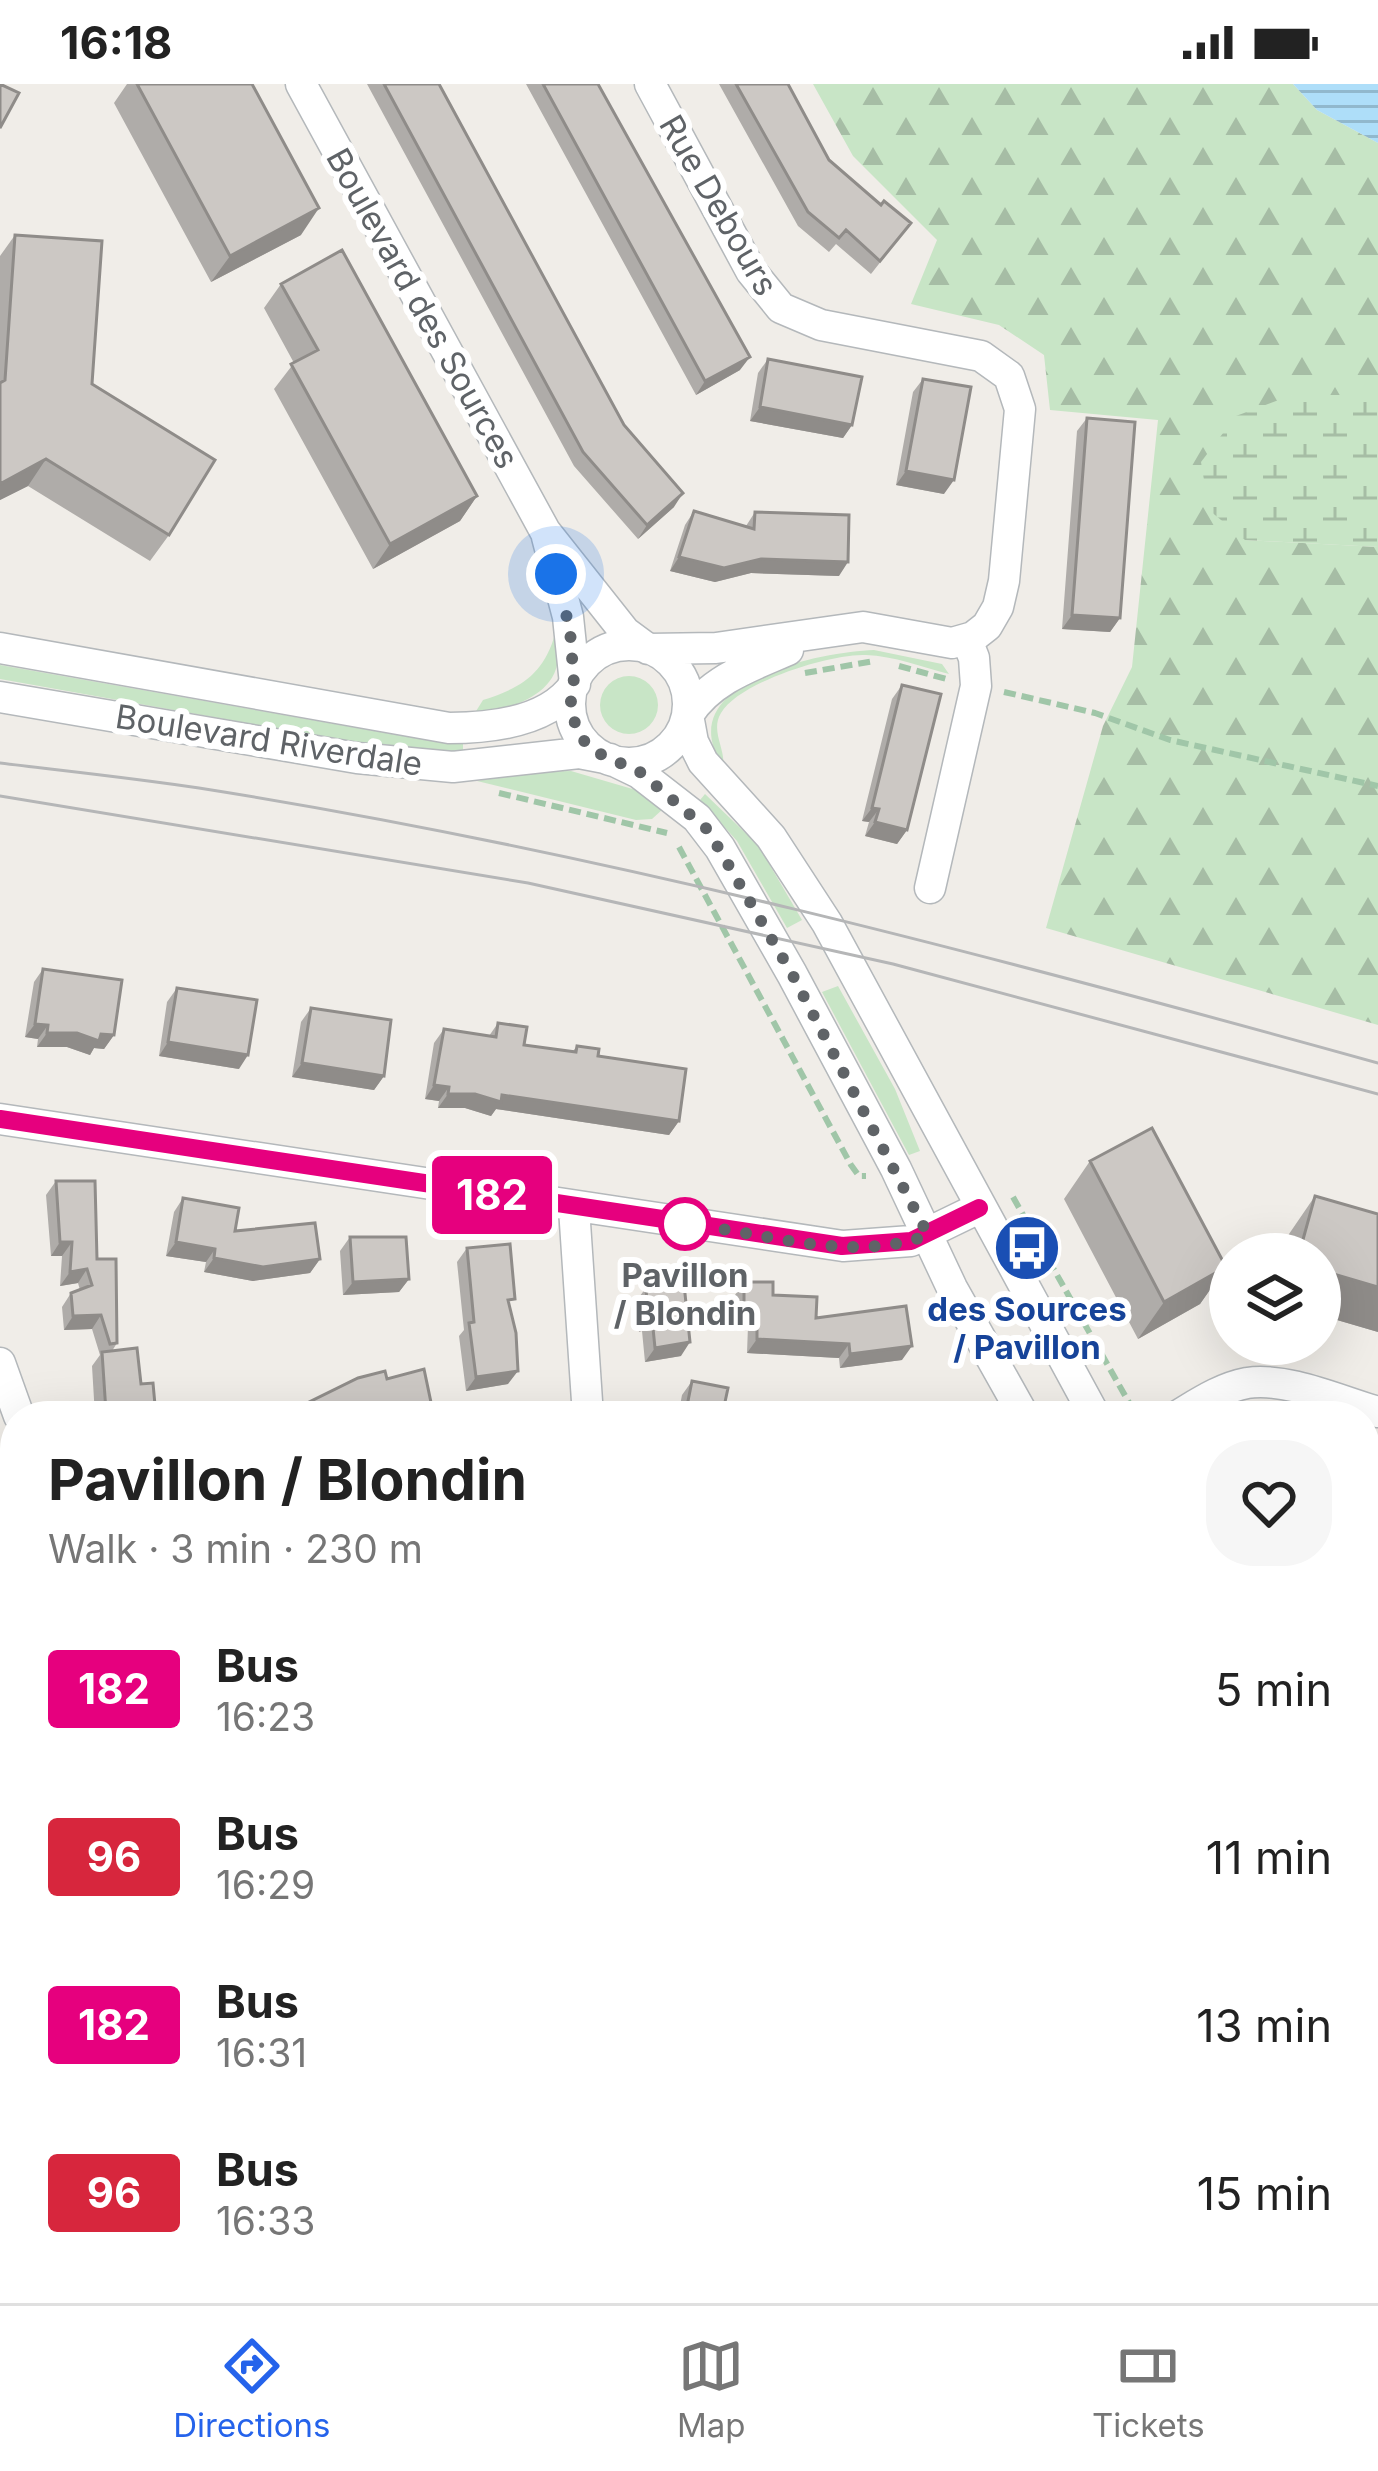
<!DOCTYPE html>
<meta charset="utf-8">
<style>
body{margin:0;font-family:Inter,sans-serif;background:#f6f6f6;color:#222;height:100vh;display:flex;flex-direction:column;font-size:45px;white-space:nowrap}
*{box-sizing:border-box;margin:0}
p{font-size:39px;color:#767676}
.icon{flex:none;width:66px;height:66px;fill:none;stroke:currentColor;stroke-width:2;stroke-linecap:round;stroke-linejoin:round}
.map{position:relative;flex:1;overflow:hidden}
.details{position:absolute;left:0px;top:1317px;width:1380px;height:903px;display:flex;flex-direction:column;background:#fff;border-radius:48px 48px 0 0;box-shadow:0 12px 48px #0002}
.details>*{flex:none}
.badge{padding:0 24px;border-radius:9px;font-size:42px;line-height:78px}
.controls{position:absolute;left:1209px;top:1149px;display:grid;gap:24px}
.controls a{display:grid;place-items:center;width:132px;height:132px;border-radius:50%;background:#fff;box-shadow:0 12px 48px #0002;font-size:60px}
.you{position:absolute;width:60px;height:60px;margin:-30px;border:9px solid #fff;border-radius:50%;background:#1a73e8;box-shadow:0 0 0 18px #1a73e833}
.map>.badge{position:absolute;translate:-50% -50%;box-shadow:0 0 0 6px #fff}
.round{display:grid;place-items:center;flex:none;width:126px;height:126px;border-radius:48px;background:#f6f6f6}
.summary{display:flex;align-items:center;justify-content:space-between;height:204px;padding:0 48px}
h1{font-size:57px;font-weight:700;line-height:90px}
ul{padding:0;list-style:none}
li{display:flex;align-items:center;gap:36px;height:168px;padding:0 48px}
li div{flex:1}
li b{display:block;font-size:45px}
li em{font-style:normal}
li .badge{min-width:132px;font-weight:700;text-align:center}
.status{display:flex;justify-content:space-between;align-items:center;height:84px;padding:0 60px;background:#fff;direction:ltr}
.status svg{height:33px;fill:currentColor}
.tab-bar{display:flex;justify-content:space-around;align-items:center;height:168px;border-top:3px solid #e0e0e0;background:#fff;font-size:33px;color:#767676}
.tab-bar a{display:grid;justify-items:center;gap:6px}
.tab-bar .on{color:#2563eb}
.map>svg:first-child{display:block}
.education{fill:#e0dcd6}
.green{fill:#c8e5c6}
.forest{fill:url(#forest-firs)}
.wetland{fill:url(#wetland-marsh)}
.water{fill:url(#water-rules)}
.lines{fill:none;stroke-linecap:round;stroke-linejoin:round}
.minor-casing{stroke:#b4b8bb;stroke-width:33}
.path{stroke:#a0c6a8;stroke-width:6;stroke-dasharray:12 6;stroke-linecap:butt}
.minor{stroke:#fff;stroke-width:30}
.tram{stroke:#b5b6b7;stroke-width:3}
.wall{fill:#afaca9}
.shaded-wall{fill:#8f8c89}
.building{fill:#ccc8c4;stroke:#8f8c89;stroke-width:3}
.line-casing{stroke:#fff;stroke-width:27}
.line{stroke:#e6007e;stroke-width:18}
.walk{stroke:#5f6367;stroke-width:12;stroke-dasharray:0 21.6}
.stop-dot{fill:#fff;stroke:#e6007e;stroke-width:6}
.labels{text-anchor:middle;stroke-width:12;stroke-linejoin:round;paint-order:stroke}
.street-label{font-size:33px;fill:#5f6367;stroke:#fff}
.stop-label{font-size:33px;font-weight:bold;fill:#5f6367;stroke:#fff}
.transit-label{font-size:33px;font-weight:bold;fill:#164399;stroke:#fff}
</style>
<div class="status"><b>16:18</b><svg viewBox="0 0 49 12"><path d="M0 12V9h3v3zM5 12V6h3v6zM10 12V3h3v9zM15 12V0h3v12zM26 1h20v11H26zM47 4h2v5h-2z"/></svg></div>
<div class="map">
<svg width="1378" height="2219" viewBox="0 0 1378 2219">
<defs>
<pattern id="forest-firs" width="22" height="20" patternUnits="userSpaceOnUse" patternTransform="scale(3)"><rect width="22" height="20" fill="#c8e5c6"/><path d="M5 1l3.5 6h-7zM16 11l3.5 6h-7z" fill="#a6bda5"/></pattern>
<pattern id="wetland-marsh" width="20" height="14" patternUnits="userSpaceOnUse" patternTransform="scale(3)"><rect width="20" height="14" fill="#c8e5c6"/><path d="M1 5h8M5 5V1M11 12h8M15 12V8" fill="none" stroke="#a6bda5"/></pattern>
<pattern id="water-rules" width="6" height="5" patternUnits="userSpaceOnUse" patternTransform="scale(3)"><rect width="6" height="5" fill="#aedef9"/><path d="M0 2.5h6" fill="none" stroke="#91b8cd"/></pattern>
</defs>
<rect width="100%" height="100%" fill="#f0ede8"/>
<path class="education" d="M1365 2056 1378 2079V2219H334L326 2205H1365Z"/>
<path class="green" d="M555 550C572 607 519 623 473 632L483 616C521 604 544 590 555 550Z
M874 566 942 580 949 590C922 583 894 572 866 571 832 569 739 598 721 629 710 647 726 665 723 682 668 599 818 568 874 566Z
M0 581 420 655 463 658V670L369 661 0 595Z
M600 621a29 29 0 1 1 58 0a29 29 0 1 1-58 0Z
M571 687 636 706 663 725 652 735 636 736 477 697 528 688Z
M705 710 758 761 802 836 787 844 737 757 700 716Z
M838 902 895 1005 920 1067 909 1071 822 908Z"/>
<path class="forest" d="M813 0H1293L1317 26 1378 59V311H1292L1245 456 1378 463V941L1046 844 1103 642 1132 583 1158 336 1050 326 1044 271 999 241 911 220 937 156 853 72Z"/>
<path class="wetland" d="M1292 311H1378V463L1245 456 1209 426 1201 378 1236 332Z"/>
<path class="water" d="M1293 0H1378V59L1317 26Z"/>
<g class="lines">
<defs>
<path id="minor" d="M301 0 545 447 625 548 648 565 716 564 863 543 952 559 973 553 987 542 998 523 1004 497 1020 325 1009 292 981 272 821 241 781 224 751 187 650 0
M547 453 568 533 575 600
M570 620a59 59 0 1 1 118 0a59 59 0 1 1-118 0Z
M0 564 449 644C491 644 549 638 575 600
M0 613 357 674 453 683 579 669 610 675 639 689 697 734 720 764 792 890 896 1085 952 1204 1024 1332
M688 631 693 658 703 678 771 753 827 839 1095 1332
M688 631C710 596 751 582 788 566
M930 804 976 602 974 574 967 556
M0 1035 843 1162 911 1157 979 1124
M574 1124 588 1332
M0 1279 19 1332
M1177 1332C1199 1319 1221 1304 1247 1299 1288 1293 1339 1317 1378 1328
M1365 1825 1378 1849
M15 1900C6 1941 0 1977 15 2017
M1365 1959 1378 1983
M115 2205 123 2219"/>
</defs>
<use href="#minor" class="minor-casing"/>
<path class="path" d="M899 582 950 596
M805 589 874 577
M1004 608 1095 629 1170 656 1378 702
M499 709 667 749
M679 763 851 1081 859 1092H866
M1013 1113 1132 1324
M1365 1751 1378 1774
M333 2205 340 2219
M250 2219 275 2205"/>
<use href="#minor" class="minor"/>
<path class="tram" d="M0 679C66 687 133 694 199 704 598 767 989 871 1378 979
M0 712 528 799 893 880 1378 1010"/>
</g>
<path class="wall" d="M127 0H137L301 151 211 198 114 19Z
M367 0H439L624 341 674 423 638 455 574 382Z
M526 0H598L740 286 696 311Z
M719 0H788L829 76 881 121 911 139 871 190 836 160 829 168 798 142Z
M15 151 169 451 150 477 28 402 0 416V172Z
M281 200 477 412 460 437 373 485 274 305 294 279 264 224Z
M768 275 852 341 843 354 750 337 758 289Z
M923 295 944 410 896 401 913 308Z
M1087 334 1120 534 1110 548 1062 545 1077 347Z
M694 427 746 442 755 428 839 492 751 489 715 498 670 487 685 441Z
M902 601 907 746 897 760 865 752 869 738 862 737 892 615Z
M43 885 114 951 104 965 94 964 90 971 67 963H37L38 955 25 953 34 898Z
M177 904 239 985 159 972 167 918Z
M311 924 384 992 374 1006 292 993 301 938Z
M498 939 524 961 573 967 577 962 598 972 679 1037 669 1051 496 1025 491 1032 465 1024H438L439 1017 425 1015 434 959 444 945 489 952Z
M1090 1077 1226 1183 1200 1220 1138 1255 1064 1115Z
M56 1097 97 1175 117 1259 112 1267 141 1300 156 1332H95L92 1282 100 1271 92 1245 64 1246 62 1223 71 1209 80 1206 78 1199 60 1202 62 1172H51L46 1111Z
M1315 1112 1378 1248 1320 1231V1170H1283L1289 1150Z
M183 1114 235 1147 320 1175 310 1189 253 1197 204 1188 206 1178 166 1172 174 1128Z
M350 1153 409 1195 399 1208 343 1211 340 1167Z
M467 1164 510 1224 508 1300 466 1307 459 1252 464 1246 457 1178Z
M744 1198 773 1211 902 1276 840 1284 839 1274 747 1269 748 1242 735 1241V1211Z
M646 1204 681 1272 645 1278 642 1247 639 1248 636 1217Z
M692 1297 722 1332H678L682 1311Z
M494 2205H890L926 2211 929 2205H1105L1109 2219H495Z"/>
<path class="shaded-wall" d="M319 124 301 151 211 198 230 172Z
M750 273 740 286 696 311 705 297Z
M760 323 852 341 843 354 750 337Z
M46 375 28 402 0 416V400Z
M906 387 954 396 944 410 896 401Z
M683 409 674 423 638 455 647 441Z
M477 412 460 437 373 485 390 460Z
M679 473 761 475 848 478 839 492 751 489 715 498 670 487Z
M1072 531 1120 534 1110 548 1062 545Z
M872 724 879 725 869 738 862 737Z
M875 738 907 746 897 760 865 752Z
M35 940 48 941 38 955 25 953Z
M47 949 101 950 114 951 104 965 94 964 90 971 67 963H37Z
M168 958 248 971 239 985 159 972Z
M302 979 384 992 374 1006 292 993Z
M434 1001 449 1003 439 1017 425 1015Z
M448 1010 502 1011 679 1037 669 1051 496 1025 491 1032 465 1024H438Z
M60 1158H72L62 1172H51Z
M176 1158 215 1165 206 1178 166 1172Z
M214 1174 320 1175 310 1189 253 1197 204 1188Z
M1226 1183 1200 1220 1138 1255 1164 1218Z
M87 1185 78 1199 60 1202 70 1188Z
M1320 1186 1378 1203V1248L1320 1231Z
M409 1195 399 1208 343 1211 353 1198Z
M744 1227 757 1228 748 1242 735 1241Z
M101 1231 92 1245 64 1246 73 1232Z
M757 1255 849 1260 839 1274 747 1269Z
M690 1258 681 1272 645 1278 655 1264Z
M912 1262 902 1276 840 1284 850 1270Z
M518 1287 508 1300 466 1307 476 1293Z
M117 1326 113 1332H102L106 1328Z
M1365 1445 1378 1449V1465L1369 1478 1365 1477Z
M29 2205H36L30 2213 19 2219H4Z
M741 2213 761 2219H704Z"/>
<path class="building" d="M0 0 19 9 0 44Z
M137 0H252L319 124 230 172Z
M384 0H439L624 341 683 409 647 441 583 368Z
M543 0H598L750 273 705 297Z
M736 0H788L829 76 881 121 884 117 911 139 880 177 846 146 839 154 808 128Z
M15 151 102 157 92 300 215 376 169 451 46 375 0 400V299L5 296Z
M342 166 477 412 390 460 291 280 318 266 281 200Z
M768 275 862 293 852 341 760 323Z
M923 295 971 303 954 396 906 387Z
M1087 334 1135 338 1120 534 1072 531Z
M694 427 754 445 755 428 849 431 848 478 761 475 724 484 679 473Z
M902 601 941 610 907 746 875 738 879 725 872 724Z
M43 885 122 896 114 951 101 950 99 957 77 949H47L48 941 35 940Z
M177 904 257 916 248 971 168 958Z
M311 924 391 936 384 992 302 979Z
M498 939 527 943 524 961 576 968 577 962 599 965 598 972 686 985 679 1037 502 1011 501 1018 475 1010H448L449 1003 434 1001 444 945 496 953Z
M1152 1044 1226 1183 1164 1218 1090 1077Z
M56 1097H95L97 1175H116L117 1259 110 1260 101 1231 73 1232 71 1209 92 1201 87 1185 70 1188 72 1158H60Z
M1315 1112 1378 1130V1203L1320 1186V1170H1299Z
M183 1114 239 1124 235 1147 315 1139 320 1175 263 1183 214 1174 215 1165 176 1158Z
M350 1153H406L409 1195 353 1198Z
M510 1160 515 1215 508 1216 516 1249 518 1287 476 1293 469 1239 474 1238 467 1164Z
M744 1198H773V1211L817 1213 816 1234 906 1222 912 1262 850 1270 849 1260 757 1255V1228L744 1227Z
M684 1200 690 1258 655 1264 652 1234H648L646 1204Z
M137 1264 141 1300 153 1299 156 1332H118L117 1326 106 1328 102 1268Z
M424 1285 433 1328 417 1332H291L289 1328 358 1294 385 1287 387 1295Z
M692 1297 728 1304 722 1332H685Z
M927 1324 932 1332H912Z
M1365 1379 1378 1383V1449L1365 1445Z
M0 2128 15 2155V2205H29L4 2219 0 2218Z
M513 2205H890L931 2212 934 2205H1105L1109 2219H761L741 2213 704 2219H514Z"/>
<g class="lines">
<defs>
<path id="line" d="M0 1035 842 1162 911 1157 979 1124"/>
</defs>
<use href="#line" class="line-casing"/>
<use href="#line" class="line"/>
<path class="walk" d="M556 490 570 546 574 600 570 623 579 652 596 668 640 688 708 746 792 890 928 1151C851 1180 764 1148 685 1140"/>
</g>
<defs>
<symbol id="bus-disc" viewBox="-11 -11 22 22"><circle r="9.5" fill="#1a4fb4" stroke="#fff"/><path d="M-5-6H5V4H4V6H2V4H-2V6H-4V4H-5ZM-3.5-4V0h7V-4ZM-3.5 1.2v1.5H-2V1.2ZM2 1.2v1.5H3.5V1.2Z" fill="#fff"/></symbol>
</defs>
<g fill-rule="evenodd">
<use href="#bus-disc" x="989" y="1126" width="76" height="76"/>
</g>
<circle class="stop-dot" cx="685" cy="1140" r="24"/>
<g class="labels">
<g class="street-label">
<text transform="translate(719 121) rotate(60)" y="12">Rue Debours</text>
<text transform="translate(423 224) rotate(61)" y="12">Boulevard des Sources</text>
<text transform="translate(269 656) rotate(9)" y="12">Boulevard Riverdale</text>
</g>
<g class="stop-label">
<text x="685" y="1203">Pavillon<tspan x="685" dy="38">/ Blondin</tspan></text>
</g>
<g class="transit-label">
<text x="1027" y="1237">des Sources<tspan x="1027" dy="38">/ Pavillon</tspan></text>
</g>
</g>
</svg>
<div class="controls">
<a><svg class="icon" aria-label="layers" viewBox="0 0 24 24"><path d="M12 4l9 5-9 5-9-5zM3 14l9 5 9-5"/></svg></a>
</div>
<div class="you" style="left:556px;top:490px"></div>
<b class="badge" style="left:492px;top:1111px;background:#e6007e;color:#fff">182</b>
<section class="details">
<div class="summary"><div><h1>Pavillon / Blondin</h1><p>Walk · 3 min · 230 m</p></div><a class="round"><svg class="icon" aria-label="heart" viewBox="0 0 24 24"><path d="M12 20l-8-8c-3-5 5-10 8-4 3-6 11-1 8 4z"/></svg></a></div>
<ul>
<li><span class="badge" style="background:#e6007e;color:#fff">182</span><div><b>Bus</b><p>16:23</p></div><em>5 min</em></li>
<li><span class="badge" style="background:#d7263d;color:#fff">96</span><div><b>Bus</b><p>16:29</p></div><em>11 min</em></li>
<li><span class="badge" style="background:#e6007e;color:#fff">182</span><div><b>Bus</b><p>16:31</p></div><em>13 min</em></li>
<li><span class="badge" style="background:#d7263d;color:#fff">96</span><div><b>Bus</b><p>16:33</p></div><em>15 min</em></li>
</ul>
</section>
</div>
<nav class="tab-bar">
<a class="on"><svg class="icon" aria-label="directions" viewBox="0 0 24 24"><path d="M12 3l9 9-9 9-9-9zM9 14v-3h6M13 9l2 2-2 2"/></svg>Directions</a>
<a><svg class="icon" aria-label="map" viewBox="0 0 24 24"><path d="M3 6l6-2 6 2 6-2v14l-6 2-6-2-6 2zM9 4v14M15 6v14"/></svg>Map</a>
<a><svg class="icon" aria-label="tickets" viewBox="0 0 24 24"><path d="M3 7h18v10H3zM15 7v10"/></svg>Tickets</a>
</nav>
